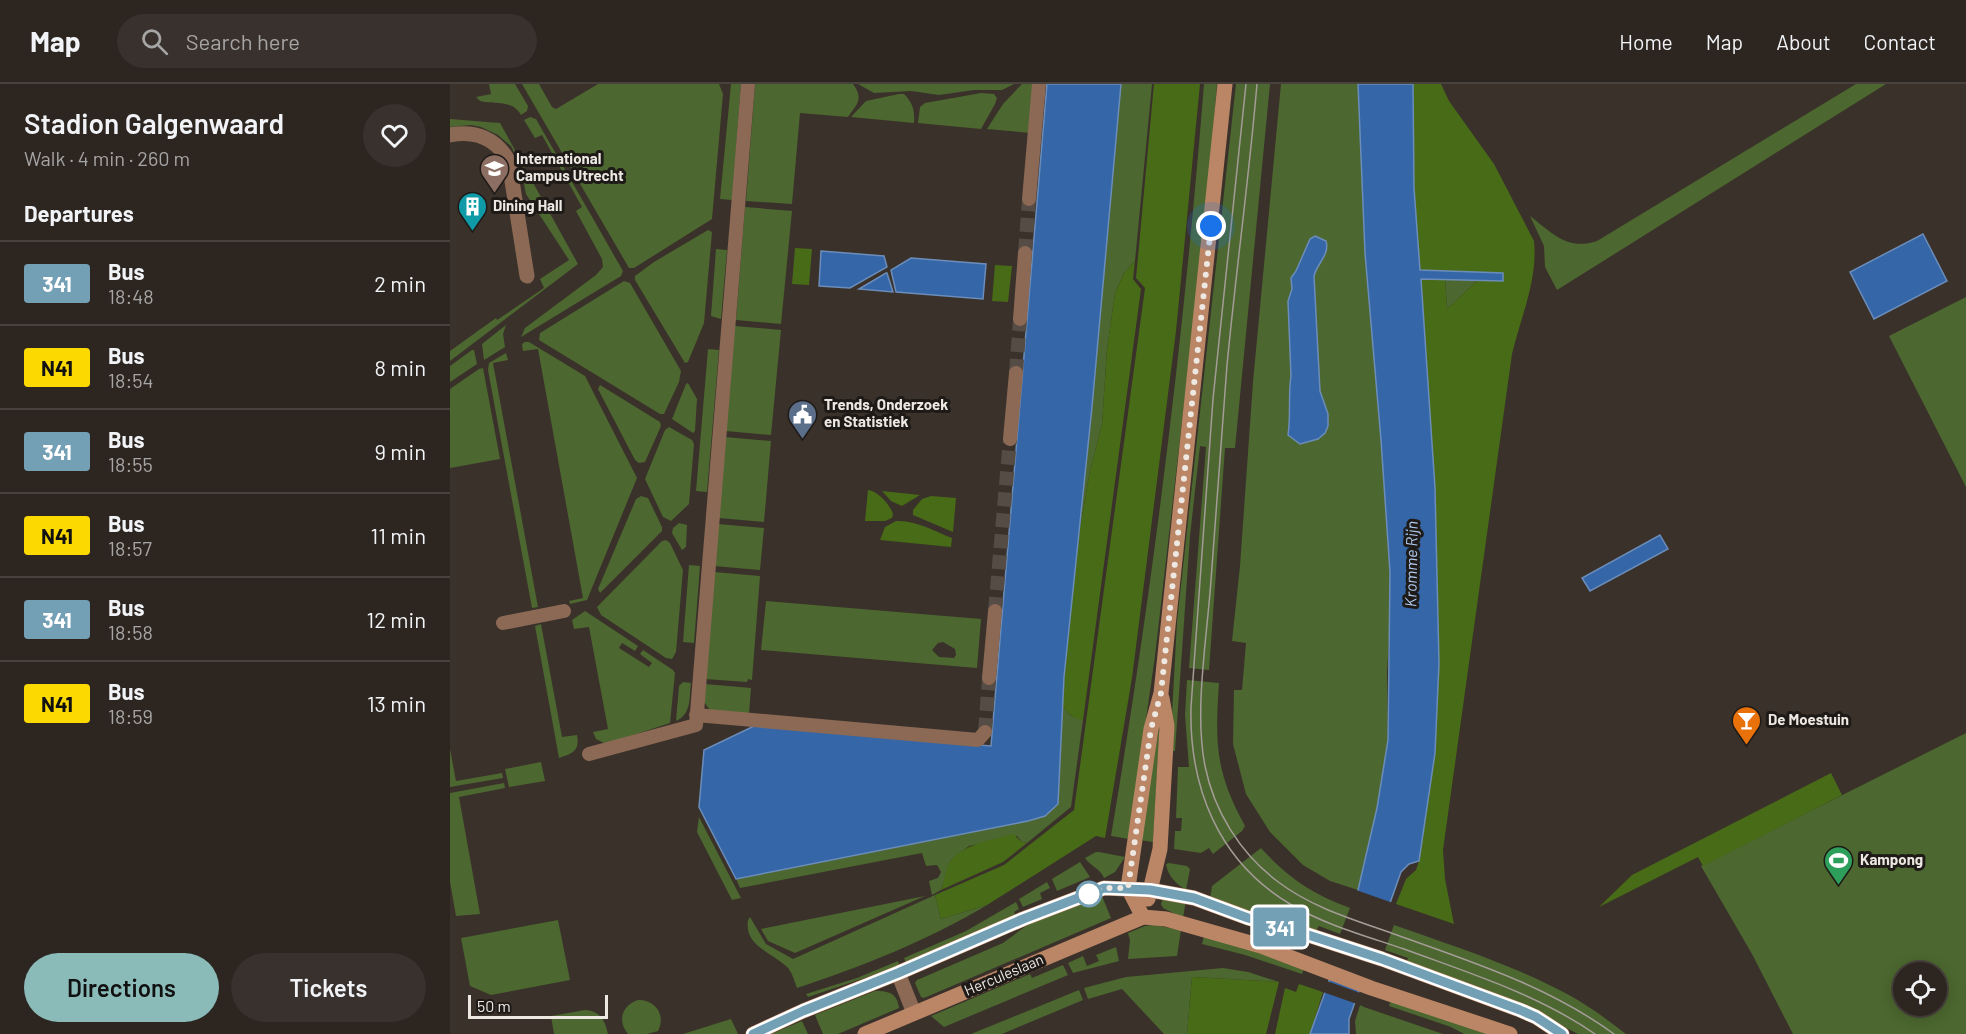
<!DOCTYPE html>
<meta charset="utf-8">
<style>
body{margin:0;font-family:Barlow,sans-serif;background:#38312d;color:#f1f3f6;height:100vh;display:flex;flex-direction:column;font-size:22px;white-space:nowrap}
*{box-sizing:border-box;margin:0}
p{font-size:20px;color:#a6a5a5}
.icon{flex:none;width:33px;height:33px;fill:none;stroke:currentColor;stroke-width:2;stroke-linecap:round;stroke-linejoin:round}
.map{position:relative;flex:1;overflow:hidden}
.sheet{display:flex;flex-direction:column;background:#2c2520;width:450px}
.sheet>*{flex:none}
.badge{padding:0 12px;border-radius:4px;font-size:21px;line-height:39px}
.fabs{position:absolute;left:1443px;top:878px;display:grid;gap:12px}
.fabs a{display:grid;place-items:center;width:54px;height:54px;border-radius:50%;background:#2c2520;box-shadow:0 3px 15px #0003,0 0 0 2px #48423e;font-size:30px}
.scale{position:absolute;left:18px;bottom:15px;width:140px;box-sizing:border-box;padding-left:6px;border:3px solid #eee8e3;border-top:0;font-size:16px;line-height:21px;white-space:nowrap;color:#eee8e3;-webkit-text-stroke:4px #1e1a17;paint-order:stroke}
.you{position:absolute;width:30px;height:30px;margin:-15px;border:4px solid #fff;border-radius:50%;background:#1a73e8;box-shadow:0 0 0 9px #1a73e833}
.map>.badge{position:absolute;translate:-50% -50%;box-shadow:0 0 0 3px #fff}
h2{padding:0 24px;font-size:22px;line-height:54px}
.round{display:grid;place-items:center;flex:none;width:63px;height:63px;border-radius:32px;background:#38312d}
.summary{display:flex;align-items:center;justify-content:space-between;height:102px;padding:0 24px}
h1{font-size:28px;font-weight:600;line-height:45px}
.button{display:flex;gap:12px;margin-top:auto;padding:12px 24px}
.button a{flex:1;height:69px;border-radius:36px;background:#8bbbb9;color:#111;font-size:24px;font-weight:600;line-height:69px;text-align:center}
.button a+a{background:#38312d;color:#f1f3f6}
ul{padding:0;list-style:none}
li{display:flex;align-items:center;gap:18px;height:84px;padding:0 24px;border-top:2px solid #48423e}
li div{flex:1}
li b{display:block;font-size:22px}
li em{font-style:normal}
li .badge{min-width:66px;font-weight:700;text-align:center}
header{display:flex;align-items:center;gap:36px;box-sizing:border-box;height:84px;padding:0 30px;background:#2c2520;border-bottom:2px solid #48423e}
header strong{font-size:28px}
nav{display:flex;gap:33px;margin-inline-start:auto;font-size:21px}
.search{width:420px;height:54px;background:#38312d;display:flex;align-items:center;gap:15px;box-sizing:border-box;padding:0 21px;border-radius:33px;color:#a6a5a5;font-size:22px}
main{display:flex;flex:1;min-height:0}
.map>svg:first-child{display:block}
.green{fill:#4c672f;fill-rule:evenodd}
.forest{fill:#486b17}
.water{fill:#3466a8;stroke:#6c8dba;stroke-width:1.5}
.pier{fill:#3a312a}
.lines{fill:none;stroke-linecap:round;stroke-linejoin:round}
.pedestrian-tunnel{stroke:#554c46;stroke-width:14;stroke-dasharray:14 7;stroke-linecap:butt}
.pedestrian{stroke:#8b6955;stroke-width:14}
.minor{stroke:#8b6955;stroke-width:15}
.secondary{stroke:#bb8666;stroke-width:15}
.tram{stroke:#a49c97;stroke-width:1.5}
.line-casing{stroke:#fff;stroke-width:14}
.line{stroke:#74a0b6;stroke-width:9}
.walk{stroke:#eee8e3;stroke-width:6;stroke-dasharray:0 10.8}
.stop-dot{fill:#fff;stroke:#74a0b6;stroke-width:3}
.labels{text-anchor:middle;stroke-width:6;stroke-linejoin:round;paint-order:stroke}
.poi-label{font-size:15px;font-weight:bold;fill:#eee8e3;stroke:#1e1a17;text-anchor:start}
.street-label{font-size:15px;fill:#eee8e3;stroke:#1e1a17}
.water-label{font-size:16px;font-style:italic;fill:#b1ccf1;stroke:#1e1a17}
</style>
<header>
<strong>Map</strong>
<div class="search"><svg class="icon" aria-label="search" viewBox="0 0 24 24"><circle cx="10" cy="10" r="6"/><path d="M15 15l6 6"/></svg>Search here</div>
<nav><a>Home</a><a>Map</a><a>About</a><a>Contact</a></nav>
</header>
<main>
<section class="sheet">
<div class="summary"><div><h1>Stadion Galgenwaard</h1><p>Walk · 4 min · 260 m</p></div><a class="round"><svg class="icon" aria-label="heart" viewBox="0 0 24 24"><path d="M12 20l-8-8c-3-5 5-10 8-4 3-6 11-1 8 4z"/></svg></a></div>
<h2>Departures</h2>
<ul>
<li><span class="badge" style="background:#74a0b6;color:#fff">341</span><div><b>Bus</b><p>18:48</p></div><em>2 min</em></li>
<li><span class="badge" style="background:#fcd900;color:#111">N41</span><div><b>Bus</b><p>18:54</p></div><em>8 min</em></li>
<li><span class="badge" style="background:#74a0b6;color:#fff">341</span><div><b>Bus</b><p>18:55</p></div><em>9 min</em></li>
<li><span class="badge" style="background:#fcd900;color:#111">N41</span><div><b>Bus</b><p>18:57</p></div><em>11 min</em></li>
<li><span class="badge" style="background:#74a0b6;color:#fff">341</span><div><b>Bus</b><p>18:58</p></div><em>12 min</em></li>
<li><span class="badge" style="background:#fcd900;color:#111">N41</span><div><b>Bus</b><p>18:59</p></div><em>13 min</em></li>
</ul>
<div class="button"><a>Directions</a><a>Tickets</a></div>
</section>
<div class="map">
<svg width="1516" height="950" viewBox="0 0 1516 950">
<rect width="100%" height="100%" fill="#3a312a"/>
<path class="green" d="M39 0H65L78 22 77 27 71 31C62 15 45 21 30 17L26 13 41 10Z
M72 0H89L102 23 106 25 148 0H269L273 10 262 135 184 184H179Z
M281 0H291L282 116 270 115Z
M305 0H403C414 15 407 20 398 33L350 29 342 120 296 117Z
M408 0H564L552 6H524L489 11 461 7 424 9Z
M572 0H585L581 49 537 45 553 20Z
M671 0H702L685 177 674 189 665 209 657 266 652 340 640 387 630 444Z
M754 0H767L757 120 705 572 679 755 661 752C703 503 734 252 754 0Z
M786 0H820L785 364H775L759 586 739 584 756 363 750 362 740 452 725 667H720L727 538Z
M831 0H908L915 169 931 356 940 488V539L937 588 938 656 927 724 908 806 880 797 853 781 820 748 796 710 783 660 784 606H792L796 559 782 557 790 482 803 298Z
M1406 0H1436L1107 206 1095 183 1094 162 1080 132C1102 149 1118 167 1147 157Z
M531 9 544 10 547 14 545 20 531 45 468 39 470 23 475 19Z
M449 10H454C463 19 465 27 464 39L401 33 416 17Z
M80 33 86 35 173 187 171 192 71 253 75 244 146 191 153 183 152 175 126 127 132 123 92 51 85 54 74 36Z
M0 35 50 39 128 180 0 277V267L46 234 47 236 94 204 90 195 119 176 76 110 70 80 61 62 48 51 31 43 21 41 0 43Z
M295 123 342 127 331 240 286 236Z
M258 146 262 148 254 239 238 278 235 279 185 196V192L204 178Z
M266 165 277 166 271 235 261 232Z
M995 195 1028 196 997 225Z
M174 197 180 199 231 287 229 298 214 330H210L89 256 90 249Z
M1516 213V403L1439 252Z
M56 241 53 250 55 263 34 276 32 260Z
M285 242 331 246 321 351 276 347Z
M75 258H79L135 292 187 394 137 516 120 520 119 517 133 514 88 265 73 267 72 260Z
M258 265 269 266 257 408 246 407Z
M22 266H24L27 280 0 298V282Z
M56 269 58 276 43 279 88 523 82 524 38 286 39 279Z
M33 284 50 375 0 384V305L29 285Z
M238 299 247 315 245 347 243 349 222 335 236 300Z
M150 301 210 338 211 342 195 378 189 379 185 376 148 305Z
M219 343 242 356 244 360 239 420 221 437 213 433 195 395 215 346Z
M275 353 321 357 314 438 269 434Z
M191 412 198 414 212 443V447L150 509 148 505 186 415Z
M229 439 237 441 236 463 232 466 222 449 223 444Z
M268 440 314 444 310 486 264 482Z
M216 456 220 459 233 486 226 568 222 575 216 574 151 531 147 523 212 457Z
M239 481 250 482 244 559 233 558Z
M264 488 310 492 302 596 298 595 297 598 255 595Z
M316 517 531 535 527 584 311 566ZM493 558 505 565 506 571 504 574 489 573 482 566 488 559Z
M135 527 188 562 185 567 172 559 169 564 199 583 202 579 190 570 193 566 223 586 225 589 220 639 156 660 146 655 143 648 158 645 139 543 124 545 122 536Z
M91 540 112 653 127 651C130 667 123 669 109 674L85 542Z
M737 596 769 599C765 659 765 687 795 742L792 747 763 770 759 764 751 769 724 765 725 747H731L732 734H726L728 683H739L735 631Z
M233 598 241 599C239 613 242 630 226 637L229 602Z
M255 600 301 604 299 630 260 626 254 618Z
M612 622 621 632 633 636 621 723 577 759 572 758 567 752 519 762 511 768 501 776 491 806 482 811 479 797 488 794 491 788 487 781 476 782 472 769 290 804 286 795 473 757 608 720Z
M710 637 703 758 690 756Z
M1516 649V950H1343L1302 870 1251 782ZM1454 888H1486V921H1454Z
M0 665 6 697 52 689 53 694 0 703Z
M91 678 95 697 59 703 55 685Z
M54 699 55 704 9 713 30 830 6 832 0 798V709Z
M249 733 250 735 291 814 282 816 247 748Z
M811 764C838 794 862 810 900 824L890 850 869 842 865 849 760 815 762 802Z
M646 768H649L675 773 665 788 654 794C650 784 641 783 635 774Z
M630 778 640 793 607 807 602 795Z
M719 779 737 782 740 785 736 806C726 800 718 792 716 780Z
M597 798 600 804 590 809 592 815 573 823 569 815Z
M485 811 491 835 537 821C479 856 411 883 347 904 344 896 342 887 336 882 320 868 294 861 298 836L300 833 316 860 343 875Z
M475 812 345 869 318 857 311 845Z
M652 812 661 834 474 914 471 913 465 899 467 896 553 859 580 839Z
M713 814 736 816 733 834 713 824 711 820Z
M566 818 569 825 564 828 566 832 456 879 454 874 516 847Z
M108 836 120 896 41 911 20 902 11 854Z
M704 841 731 846 727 872 678 875 680 856 678 849 695 842Z
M944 841C1003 862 1064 881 1119 911 1139 922 1158 936 1176 950H1128L1072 921 956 880 958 874 935 866Z
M754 852 793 862 854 884 852 890 795 871 752 860Z
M666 863 669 877 623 889 618 879 633 872 637 882 649 877 646 871Z
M448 877 450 882 358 913 356 910 407 894Z
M613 881 618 891 494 943 481 932 580 890 582 894Z
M773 884 798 888 829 898 742 893 737 950H714L672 905 638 915 634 904 676 893Z
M629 906 633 916 552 950H521Z
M425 907C439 907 447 909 449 924L388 950H373L365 931Z
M941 915 1041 950H1014L1001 943 939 922Z
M188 916C206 916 216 931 208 947L197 950H178C167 937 172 921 188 916Z
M910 921 914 923 993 950H906L905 937Z
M135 926C150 927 155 936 158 950H104L101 932Z
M281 935 288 950H233Z
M352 937 358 950H321Z"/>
<path class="forest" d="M704 0H750L726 247 682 594 655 754 646 752 537 821 491 835 485 811 554 781 624 726 695 204 686 194Z
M963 0H991L999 17 1044 80 1084 157C1088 195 1071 233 1062 270L993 766 995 795 1004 840 946 820 956 795 966 786 969 777 985 669 989 579 985 404 971 194 995 195 997 225 1028 196 1052 197 1053 189 970 186 964 104Z
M345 164 362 165 359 201 342 200Z
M685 177 683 195 691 205 633 636C623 635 619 630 612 622L619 538 630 444 640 387 652 340 657 266 665 209 674 189Z
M545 181 562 182 558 218 542 217Z
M418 406C428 407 440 421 443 430L442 434 435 437H415Z
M432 407 470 411 452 422 441 417Z
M481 412 506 414 503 448 463 431V426L472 415Z
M446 437C466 436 484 447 502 454L501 463 430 456 435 443Z
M1381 689 1392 711 1253 782 1248 773 1149 823 1182 791Z
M563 750 572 758 577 759 553 778 491 806C495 797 495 783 502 775 517 759 543 756 563 750Z
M742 893 829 898 816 950H737Z
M849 900 873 908 860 950H825L835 904 846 908Z"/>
<path class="water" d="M597 0H671L642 323 614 593 608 720 595 732 578 737 286 795 249 723 254 666 304 642 541 662Z
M908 0H963L964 104 970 186 1053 189V197L971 195 985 404 989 579 985 669 969 777 959 780 951 788 899 935V950H860L893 858 908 806 927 724 938 656 940 488 931 356 915 169Z
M1473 150 1497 197 1424 235 1400 188Z
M865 152 876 157C880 171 867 179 864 192L870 307 878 330V342L875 349 868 355 850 360 838 351C841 332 838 311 841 292L838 217 842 205 841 194 846 187 860 155Z
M371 167 434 172 437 183 400 204 369 202Z
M461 174 536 180 533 215 446 208 441 186Z
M437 189 443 208 409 205 436 189Z
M1210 451 1218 465 1140 507 1132 494Z"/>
<path class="pier" d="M906 806 943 819 912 905 876 893 890 857Z
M874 896 910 909 907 920 870 907Z"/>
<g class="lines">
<path class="pedestrian-tunnel" d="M575 169 579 115
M566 289 570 235
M545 527 560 355
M535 648 539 594"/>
<path class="pedestrian" d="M579 115 589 0
M570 235 575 169
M560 355 566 289
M53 539 114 527
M539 594 545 527
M246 631 528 656 535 648
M139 670 246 641 298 0"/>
<path class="minor" d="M0 51C26 46 47 55 59 78L77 192
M448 889 464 929"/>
<path class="secondary" d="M698 815 710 765 717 642 712 614
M693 833 678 804 701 645 711 609 775 0
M303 950 353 927 448 889 573 835 654 804 700 806 744 814 798 834 843 846 932 875 1070 926 1086 933 1112 950
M415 950 693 833 716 835 811 862 921 904 1060 950"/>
<path class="tram" d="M796 0 763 315 741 623C739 703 768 777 840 820 875 841 916 852 954 865 1019 889 1087 910 1145 950
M807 0C799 94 786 187 777 281 771 353 766 425 761 496 757 554 744 627 755 682 764 727 790 769 827 797 862 824 905 836 947 851 1022 878 1098 902 1164 950"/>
</g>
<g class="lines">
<defs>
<path id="line" d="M303 950 353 927 448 889 573 835 654 804 700 806 744 814 798 834 843 846 932 875 1070 926 1086 933 1112 950"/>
</defs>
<use href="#line" class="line-casing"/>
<use href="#line" class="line"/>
<path class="walk" d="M639 810 634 812 654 804H678L701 645 711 609 761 142"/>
</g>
<defs>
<symbol id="university-pin" viewBox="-11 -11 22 30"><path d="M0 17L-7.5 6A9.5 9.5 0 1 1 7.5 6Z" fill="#8d6e63" stroke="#1e1a17"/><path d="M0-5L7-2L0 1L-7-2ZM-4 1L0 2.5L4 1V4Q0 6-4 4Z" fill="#fff"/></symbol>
<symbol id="building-pin" viewBox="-11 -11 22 30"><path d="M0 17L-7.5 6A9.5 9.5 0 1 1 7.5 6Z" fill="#0f9aa8" stroke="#1e1a17"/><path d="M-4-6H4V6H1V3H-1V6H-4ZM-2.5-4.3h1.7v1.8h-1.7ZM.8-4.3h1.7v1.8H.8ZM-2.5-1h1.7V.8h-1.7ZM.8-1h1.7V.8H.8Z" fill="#fff"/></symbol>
<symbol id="civic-pin" viewBox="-11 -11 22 30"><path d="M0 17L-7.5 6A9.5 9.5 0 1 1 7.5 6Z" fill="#5c6f8a" stroke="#1e1a17"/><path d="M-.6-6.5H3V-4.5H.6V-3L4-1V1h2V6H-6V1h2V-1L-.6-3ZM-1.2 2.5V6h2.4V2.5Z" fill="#fff"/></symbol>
<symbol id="bar-pin" viewBox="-11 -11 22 30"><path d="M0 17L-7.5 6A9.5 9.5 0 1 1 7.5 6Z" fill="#e8710a" stroke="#1e1a17"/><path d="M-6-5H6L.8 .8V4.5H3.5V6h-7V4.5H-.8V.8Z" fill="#fff"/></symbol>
<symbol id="stadium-pin" viewBox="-11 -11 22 30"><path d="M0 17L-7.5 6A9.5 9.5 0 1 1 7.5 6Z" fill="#2e9e5b" stroke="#1e1a17"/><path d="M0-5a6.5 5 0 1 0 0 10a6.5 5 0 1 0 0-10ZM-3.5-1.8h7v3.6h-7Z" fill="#fff"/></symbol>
</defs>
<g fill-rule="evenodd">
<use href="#university-pin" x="28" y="68" width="33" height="45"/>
<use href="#building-pin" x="6" y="106" width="33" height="45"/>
<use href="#civic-pin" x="336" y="314" width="33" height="45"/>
<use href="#bar-pin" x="1280" y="620" width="33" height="45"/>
<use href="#stadium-pin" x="1372" y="760" width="33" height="45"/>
</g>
<circle class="stop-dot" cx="639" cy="810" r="12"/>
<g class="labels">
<g class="poi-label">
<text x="66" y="80">International<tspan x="66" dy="17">Campus Utrecht</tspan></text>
<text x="43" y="127">Dining Hall</text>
<text x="374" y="326">Trends, Onderzoek<tspan x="374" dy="17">en Statistiek</tspan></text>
<text x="1318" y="641">De Moestuin</text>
<text x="1410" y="781">Kampong</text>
</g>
<g class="street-label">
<text transform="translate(554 891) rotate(-23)" y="5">Herculeslaan</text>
</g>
<g class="water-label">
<text transform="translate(961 480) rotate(-89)" y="6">Kromme Rijn</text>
</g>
</g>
</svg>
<div class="fabs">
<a><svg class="icon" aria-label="locate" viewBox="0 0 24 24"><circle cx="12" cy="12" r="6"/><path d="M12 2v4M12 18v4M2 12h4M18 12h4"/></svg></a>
</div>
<div class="scale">50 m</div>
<div class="you" style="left:761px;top:142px"></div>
<b class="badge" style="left:830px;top:843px;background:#74a0b6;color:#fff">341</b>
</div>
</main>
